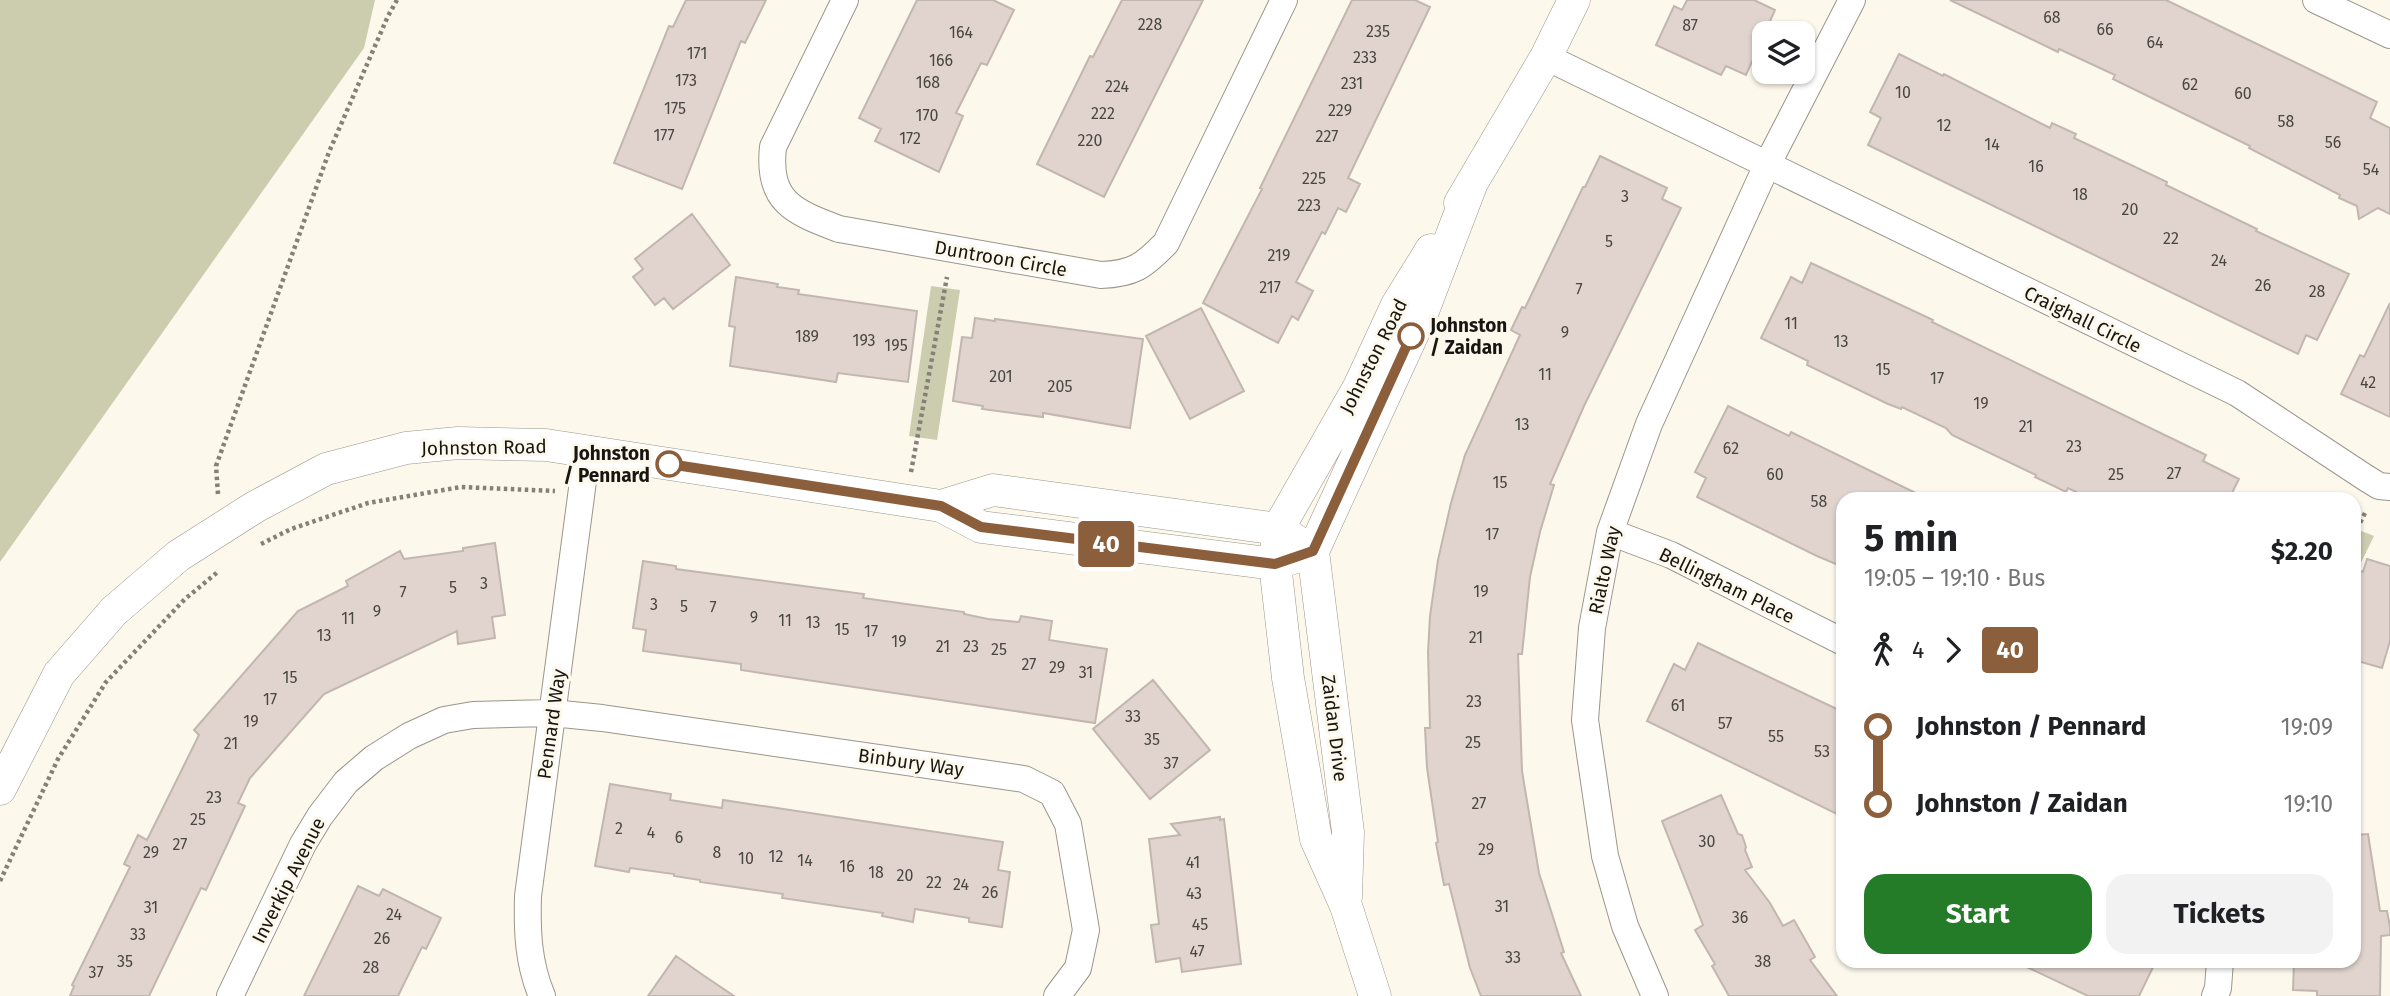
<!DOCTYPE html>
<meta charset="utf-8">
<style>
body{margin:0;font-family:"Fira Sans",sans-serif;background:#f2f2f2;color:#202124;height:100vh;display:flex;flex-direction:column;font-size:26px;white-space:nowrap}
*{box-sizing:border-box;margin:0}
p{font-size:23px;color:#757577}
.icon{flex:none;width:38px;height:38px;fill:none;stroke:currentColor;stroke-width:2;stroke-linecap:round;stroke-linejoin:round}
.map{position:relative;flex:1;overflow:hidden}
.sheet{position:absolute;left:1836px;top:492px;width:525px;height:476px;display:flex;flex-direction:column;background:#fff;border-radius:21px;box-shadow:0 2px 5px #0004}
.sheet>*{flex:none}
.badge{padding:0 14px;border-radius:5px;font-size:24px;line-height:46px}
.tools{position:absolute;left:1752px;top:21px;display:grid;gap:14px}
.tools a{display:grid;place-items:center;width:63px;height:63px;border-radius:14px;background:#fff;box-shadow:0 2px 5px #0004;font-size:35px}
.map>.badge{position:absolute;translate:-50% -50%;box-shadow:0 0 0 4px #fff}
.legs{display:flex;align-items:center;gap:10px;height:77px;padding:0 28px;font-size:23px}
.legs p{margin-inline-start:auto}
.head{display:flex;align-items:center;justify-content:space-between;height:119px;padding:0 28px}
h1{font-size:38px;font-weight:700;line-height:52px}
.cta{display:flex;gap:14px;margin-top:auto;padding:14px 28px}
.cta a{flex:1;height:80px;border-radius:21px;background:#247b28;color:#fff;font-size:28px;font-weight:700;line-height:80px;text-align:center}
.cta a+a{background:#f2f2f2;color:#202124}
ul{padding:0 28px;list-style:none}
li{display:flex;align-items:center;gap:24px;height:77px;font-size:26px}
li i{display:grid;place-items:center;width:10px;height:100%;margin:0 9px;background:currentColor}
li i::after{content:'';width:18px;height:18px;margin:-9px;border:5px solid;border-radius:50%;background:#fff}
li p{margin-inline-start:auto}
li:first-child i{background:linear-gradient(#0000 50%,currentColor 0)}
li:last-child i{background:linear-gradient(currentColor 50%,#0000 0)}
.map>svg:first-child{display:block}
.green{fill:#cbcdae}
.building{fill:#e1d4ce;stroke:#c2b6b0;stroke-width:2}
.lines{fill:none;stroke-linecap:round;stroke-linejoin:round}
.minor-casing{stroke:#9b958b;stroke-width:28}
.tertiary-casing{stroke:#9b958b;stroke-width:33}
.path{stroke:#848179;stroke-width:4.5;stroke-dasharray:3.5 3.5;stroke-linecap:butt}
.minor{stroke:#fff;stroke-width:26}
.tertiary{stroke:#fff;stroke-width:32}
.line-1-casing{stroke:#fff;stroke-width:16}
.line-1{stroke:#8b5e3c;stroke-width:10}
.stop-1-dot{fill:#fff;stroke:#8b5e3c;stroke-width:3.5}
.labels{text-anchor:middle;stroke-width:6;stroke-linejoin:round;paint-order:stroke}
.number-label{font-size:16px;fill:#4a4641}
.street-label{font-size:19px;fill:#181612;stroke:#fdf8ec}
.stop-label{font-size:19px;font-weight:bold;fill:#181612;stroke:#fdf8ec;text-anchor:start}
</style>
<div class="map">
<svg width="2390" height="996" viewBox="0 0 2390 996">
<rect width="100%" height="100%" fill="#fdf8ec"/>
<path class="green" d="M0 0H375L364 48 0 562Z
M931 286 960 290 937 440 909 436Z
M2354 528 2374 536 2354 577Z"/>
<path class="building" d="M686 0H766L745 43 741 41 682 189 614 163 669 26 673 27Z
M917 0H993L1014 10 987 65 981 63 956 113 963 116 939 172 875 141 881 129 859 118Z
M1122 0H1203L1104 197 1037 164 1090 56 1093 57Z
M1352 0H1415L1430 7 1348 178 1360 184 1346 212 1338 208 1325 234 1322 232 1296 282 1313 291 1298 320 1292 316 1278 343 1203 303 1262 189 1260 188Z
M1687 0H1754L1775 10 1746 75 1726 66 1721 75 1656 45 1674 6 1682 10Z
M1950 0H2166L2284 57 2377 102 2370 118 2390 128V214L2378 208 2359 219 2357 206 2339 198 2340 195 2249 148 2250 146 2113 79 2115 75 2059 49 2058 52Z
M1899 54 1943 76 1944 74 2050 128 2052 123 2076 134 2074 138 2167 182 2166 185 2257 229 2256 231 2349 274 2317 340 2306 335 2298 354 1868 145 1881 118 1870 112Z
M1600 156 1667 188 1662 199 1681 208 1584 406 1550 484 1554 485 1540 532 1530 577 1522 654H1518L1522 771 1539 873 1564 952 1561 953 1581 996H1481L1470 968 1449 884 1444 885 1436 843 1438 842 1427 768 1425 728H1430L1428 652 1430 616 1438 560 1451 503 1465 455 1520 335 1511 330 1522 307 1525 308 1583 187H1585Z
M692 214 730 265 673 309 664 298 655 305 633 277 643 269 635 259Z
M1811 263 1933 320 1932 322 2206 455 2203 461 2239 479 2229 499H2091L2068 488 2066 492 2035 477 2036 475 1952 435 1946 428 1902 407 1901 409 1888 404 1807 365 1808 361 1761 338 1791 277 1802 283Z
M736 277 778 284 777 287 799 290 798 294 917 311 908 382 838 373 836 382 730 366 735 327 729 326Z
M2390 303V417L2341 394 2360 355 2364 357Z
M1201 308 1244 391 1190 419 1146 336Z
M975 318 995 321V319L1143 339 1130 428 1043 413V417L982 409 983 406 953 401 962 337 972 338Z
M1728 406 1789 436 1791 432 1928 499H1843V567L1817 556 1697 497 1706 478 1695 472Z
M495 543 505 615 492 617 495 638 458 644 457 631 324 694 250 778 238 803 245 806 206 890 201 888 149 996H70L74 986 72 985 130 867 124 864 138 835 147 840 199 735 194 730 298 611 348 586 346 581 400 551 404 559 463 551V548Z
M2367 559 2390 566V641L2382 668 2354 660V569L2363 572Z
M643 561 676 566V569L864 594 863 598 964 612V614L988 619 1019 622 1021 616 1052 621 1049 640 1107 649 1095 723 741 670V664L643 651 646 630 633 628Z
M1698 643 1843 712V817L1647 721 1674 664 1685 670Z
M1153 680 1210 750 1150 799 1093 729Z
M610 784 671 794 670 800 722 808 723 800 1003 842 998 870 1010 872 1002 927 969 922V918L915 909 913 922 882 916 883 913 782 898 783 894 700 882V880L674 876V874L630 868 629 872 595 866Z
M1721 795 1738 834 1742 835 1746 847 1745 850 1752 867 1745 870 1770 903 1783 926 1794 920 1815 957 1810 960 1837 996H1729L1712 966 1715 964 1695 930 1703 925 1662 821Z
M1220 817V820L1224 819 1241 964 1182 972 1180 958 1156 962 1151 925 1159 924 1149 839 1180 835 1171 824Z
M2368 834 2380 911H2387L2390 927V935L2381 936 2380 996H2317V991L2293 990 2294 961H2354V835Z
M358 886 379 896 383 889 441 918 426 949 422 947 398 996H304Z
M676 956 700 973 734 996H648Z
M2014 961H2156L2139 996H2088Z"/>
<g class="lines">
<defs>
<path id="minor" d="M845 0 773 147C767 202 794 212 839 229L1101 275C1133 274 1144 266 1166 243L1284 0
M2316 0 2390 35
M1546 57 2237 393 2366 478 2379 486 2390 487
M1610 532 1671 555 1843 642
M230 996 303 844 320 816 346 782 374 758 409 736 444 720 473 715 552 713 602 718 1024 779 1052 793 1068 824 1086 930 1078 968 1057 996
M542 996C528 963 527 931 528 896L587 451
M1655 996 1625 926 1605 856 1585 720 1592 628 1610 532 1649 424 1767 165 1852 0
M2215 996 2218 988 2220 961"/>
<path id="tertiary" d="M1460 203 1546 57 1574 0
M941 506 993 490 1278 529 1295 540
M1313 551 1348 832 1346 897
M0 789 59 674 114 611 178 556 255 507 326 469 406 448 458 443 546 445 941 506 981 527 1275 564 1313 551 1421 316 1471 185
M1375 996 1346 906 1316 839 1288 678 1275 564 1278 529 1359 387 1397 305 1431 250"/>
</defs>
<use href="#minor" class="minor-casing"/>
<use href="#tertiary" class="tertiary-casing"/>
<path class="path" d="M911 472 947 277
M218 494 216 466 329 152 388 16 397 0
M2354 535 2366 511
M261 544 291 529 368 503 461 487 555 491
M0 881 58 759 106 682 185 599 219 571"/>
<use href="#minor" class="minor"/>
<use href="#tertiary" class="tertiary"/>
</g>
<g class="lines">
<defs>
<path id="line-1" d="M669 464 941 506 981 527 1275 564 1313 551 1411 336"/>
</defs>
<use href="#line-1" class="line-1-casing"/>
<use href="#line-1" class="line-1"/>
</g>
<g class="stop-1-dot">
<circle cx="1411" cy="336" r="12"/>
<circle cx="669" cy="464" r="12"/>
</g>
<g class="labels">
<g class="number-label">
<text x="2052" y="23">68</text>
<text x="1150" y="30">228</text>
<text x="1690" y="31">87</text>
<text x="2105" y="35">66</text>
<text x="1378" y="37">235</text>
<text x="961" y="38">164</text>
<text x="2155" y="48">64</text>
<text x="697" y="59">171</text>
<text x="1365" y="63">233</text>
<text x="941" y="66">166</text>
<text x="686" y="86">173</text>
<text x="928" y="88">168</text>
<text x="1352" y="89">231</text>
<text x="2190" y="90">62</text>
<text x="1117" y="92">224</text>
<text x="1903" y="98">10</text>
<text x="2243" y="99">60</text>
<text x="675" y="114">175</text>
<text x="1340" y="116">229</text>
<text x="1103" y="119">222</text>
<text x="927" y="121">170</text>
<text x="2286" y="127">58</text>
<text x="1944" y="131">12</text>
<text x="664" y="141">177</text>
<text x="1327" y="142">227</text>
<text x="910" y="144">172</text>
<text x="1090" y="146">220</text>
<text x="2333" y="148">56</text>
<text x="1992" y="150">14</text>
<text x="2036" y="172">16</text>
<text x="2371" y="175">54</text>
<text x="1314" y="184">225</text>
<text x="2080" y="200">18</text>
<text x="1625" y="202">3</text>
<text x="1309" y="211">223</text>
<text x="2130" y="215">20</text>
<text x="2171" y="244">22</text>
<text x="1609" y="247">5</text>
<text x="1279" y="261">219</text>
<text x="2219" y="266">24</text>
<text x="2263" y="291">26</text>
<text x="1270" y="293">217</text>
<text x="1579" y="295">7</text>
<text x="2317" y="297">28</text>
<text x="1791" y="329">11</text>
<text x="1565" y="338">9</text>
<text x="807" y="342">189</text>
<text x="864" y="346">193</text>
<text x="1841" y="347">13</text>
<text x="896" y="351">195</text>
<text x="1883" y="375">15</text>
<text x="1545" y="380">11</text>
<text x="1001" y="382">201</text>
<text x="1937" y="384">17</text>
<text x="2368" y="388">42</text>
<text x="1060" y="392">205</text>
<text x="1981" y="409">19</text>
<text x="1522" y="430">13</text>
<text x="2026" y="432">21</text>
<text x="2074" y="452">23</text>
<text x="1731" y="454">62</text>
<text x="2174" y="479">27</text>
<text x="1775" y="480">60</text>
<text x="2116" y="480">25</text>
<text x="1500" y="488">15</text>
<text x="1819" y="507">58</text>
<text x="1492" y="540">17</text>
<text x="484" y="589">3</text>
<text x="453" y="593">5</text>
<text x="1481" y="597">19</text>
<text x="403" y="598">7</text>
<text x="654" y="610">3</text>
<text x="684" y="612">5</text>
<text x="713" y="613">7</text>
<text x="377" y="617">9</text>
<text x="754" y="623">9</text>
<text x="348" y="624">11</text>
<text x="785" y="626">11</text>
<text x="813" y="628">13</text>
<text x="842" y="635">15</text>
<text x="871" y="637">17</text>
<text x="324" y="641">13</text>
<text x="1476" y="643">21</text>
<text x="899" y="647">19</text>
<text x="943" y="652">21</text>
<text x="971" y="652">23</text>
<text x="999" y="655">25</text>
<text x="1029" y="670">27</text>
<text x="1057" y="673">29</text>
<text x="1086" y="678">31</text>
<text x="290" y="683">15</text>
<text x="270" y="705">17</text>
<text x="1474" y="707">23</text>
<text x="1678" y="711">61</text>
<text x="1133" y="722">33</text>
<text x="251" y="727">19</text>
<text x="1725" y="729">57</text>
<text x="1776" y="742">55</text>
<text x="1152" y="745">35</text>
<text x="1473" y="748">25</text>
<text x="231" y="749">21</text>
<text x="1822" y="757">53</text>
<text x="1171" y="769">37</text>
<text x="214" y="803">23</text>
<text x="1479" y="809">27</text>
<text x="198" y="825">25</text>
<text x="619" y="834">2</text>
<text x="651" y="838">4</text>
<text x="679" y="843">6</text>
<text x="1707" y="847">30</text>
<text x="180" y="850">27</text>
<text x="1486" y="855">29</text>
<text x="151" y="858">29</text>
<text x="717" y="858">8</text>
<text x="776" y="862">12</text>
<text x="746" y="864">10</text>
<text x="805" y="866">14</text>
<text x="1193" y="868">41</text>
<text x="847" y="872">16</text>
<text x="876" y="878">18</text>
<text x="905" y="881">20</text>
<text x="934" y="888">22</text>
<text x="961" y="890">24</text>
<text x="990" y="898">26</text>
<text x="1194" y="899">43</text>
<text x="1502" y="912">31</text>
<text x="151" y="913">31</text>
<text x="394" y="920">24</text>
<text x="1740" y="923">36</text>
<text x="1200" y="930">45</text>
<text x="138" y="940">33</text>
<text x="382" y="944">26</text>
<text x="1197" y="957">47</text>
<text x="1513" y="963">33</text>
<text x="125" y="967">35</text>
<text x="1763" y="967">38</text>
<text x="371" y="973">28</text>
<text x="96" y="978">37</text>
</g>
<g class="street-label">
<text transform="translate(1001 258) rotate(10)" y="7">Duntroon Circle</text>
<text transform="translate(2083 319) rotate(26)" y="7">Craighall Circle</text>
<text transform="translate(1373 356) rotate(-63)" y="7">Johnston Road</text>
<text transform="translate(484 447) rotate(-1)" y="7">Johnston Road</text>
<text transform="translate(1604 570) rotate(-78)" y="7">Rialto Way</text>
<text transform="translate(1727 585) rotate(26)" y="7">Bellingham Place</text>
<text transform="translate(551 724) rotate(-82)" y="7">Pennard Way</text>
<text transform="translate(1335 728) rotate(83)" y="7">Zaidan Drive</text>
<text transform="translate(911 762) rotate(8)" y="7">Binbury Way</text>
<text transform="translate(288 880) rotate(-63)" y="7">Inverkip Avenue</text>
</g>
<g class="stop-label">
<text x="1430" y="332">Johnston<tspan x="1430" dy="22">/ Zaidan</tspan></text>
<text x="650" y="460" text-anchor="end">Johnston<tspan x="650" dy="22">/ Pennard</tspan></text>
</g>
</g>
</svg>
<div class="tools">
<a><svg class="icon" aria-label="layers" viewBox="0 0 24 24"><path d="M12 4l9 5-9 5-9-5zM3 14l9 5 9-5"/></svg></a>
</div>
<b class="badge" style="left:1106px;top:544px;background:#8b5e3c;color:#fff">40</b>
<section class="sheet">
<div class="head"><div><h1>5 min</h1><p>19:05 – 19:10 · Bus</p></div><b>$2.20</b></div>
<div class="legs"><svg class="icon" aria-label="walk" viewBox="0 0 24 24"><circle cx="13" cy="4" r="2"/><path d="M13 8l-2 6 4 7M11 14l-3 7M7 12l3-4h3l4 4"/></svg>4<svg class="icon" aria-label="forward" viewBox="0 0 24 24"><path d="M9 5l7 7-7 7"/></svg><b class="badge" style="background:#8b5e3c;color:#fff">40</b></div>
<ul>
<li><i style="color:#8b5e3c"></i><b>Johnston / Pennard</b><p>19:09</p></li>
<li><i style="color:#8b5e3c"></i><b>Johnston / Zaidan</b><p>19:10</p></li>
</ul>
<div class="cta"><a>Start</a><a>Tickets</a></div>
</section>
</div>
